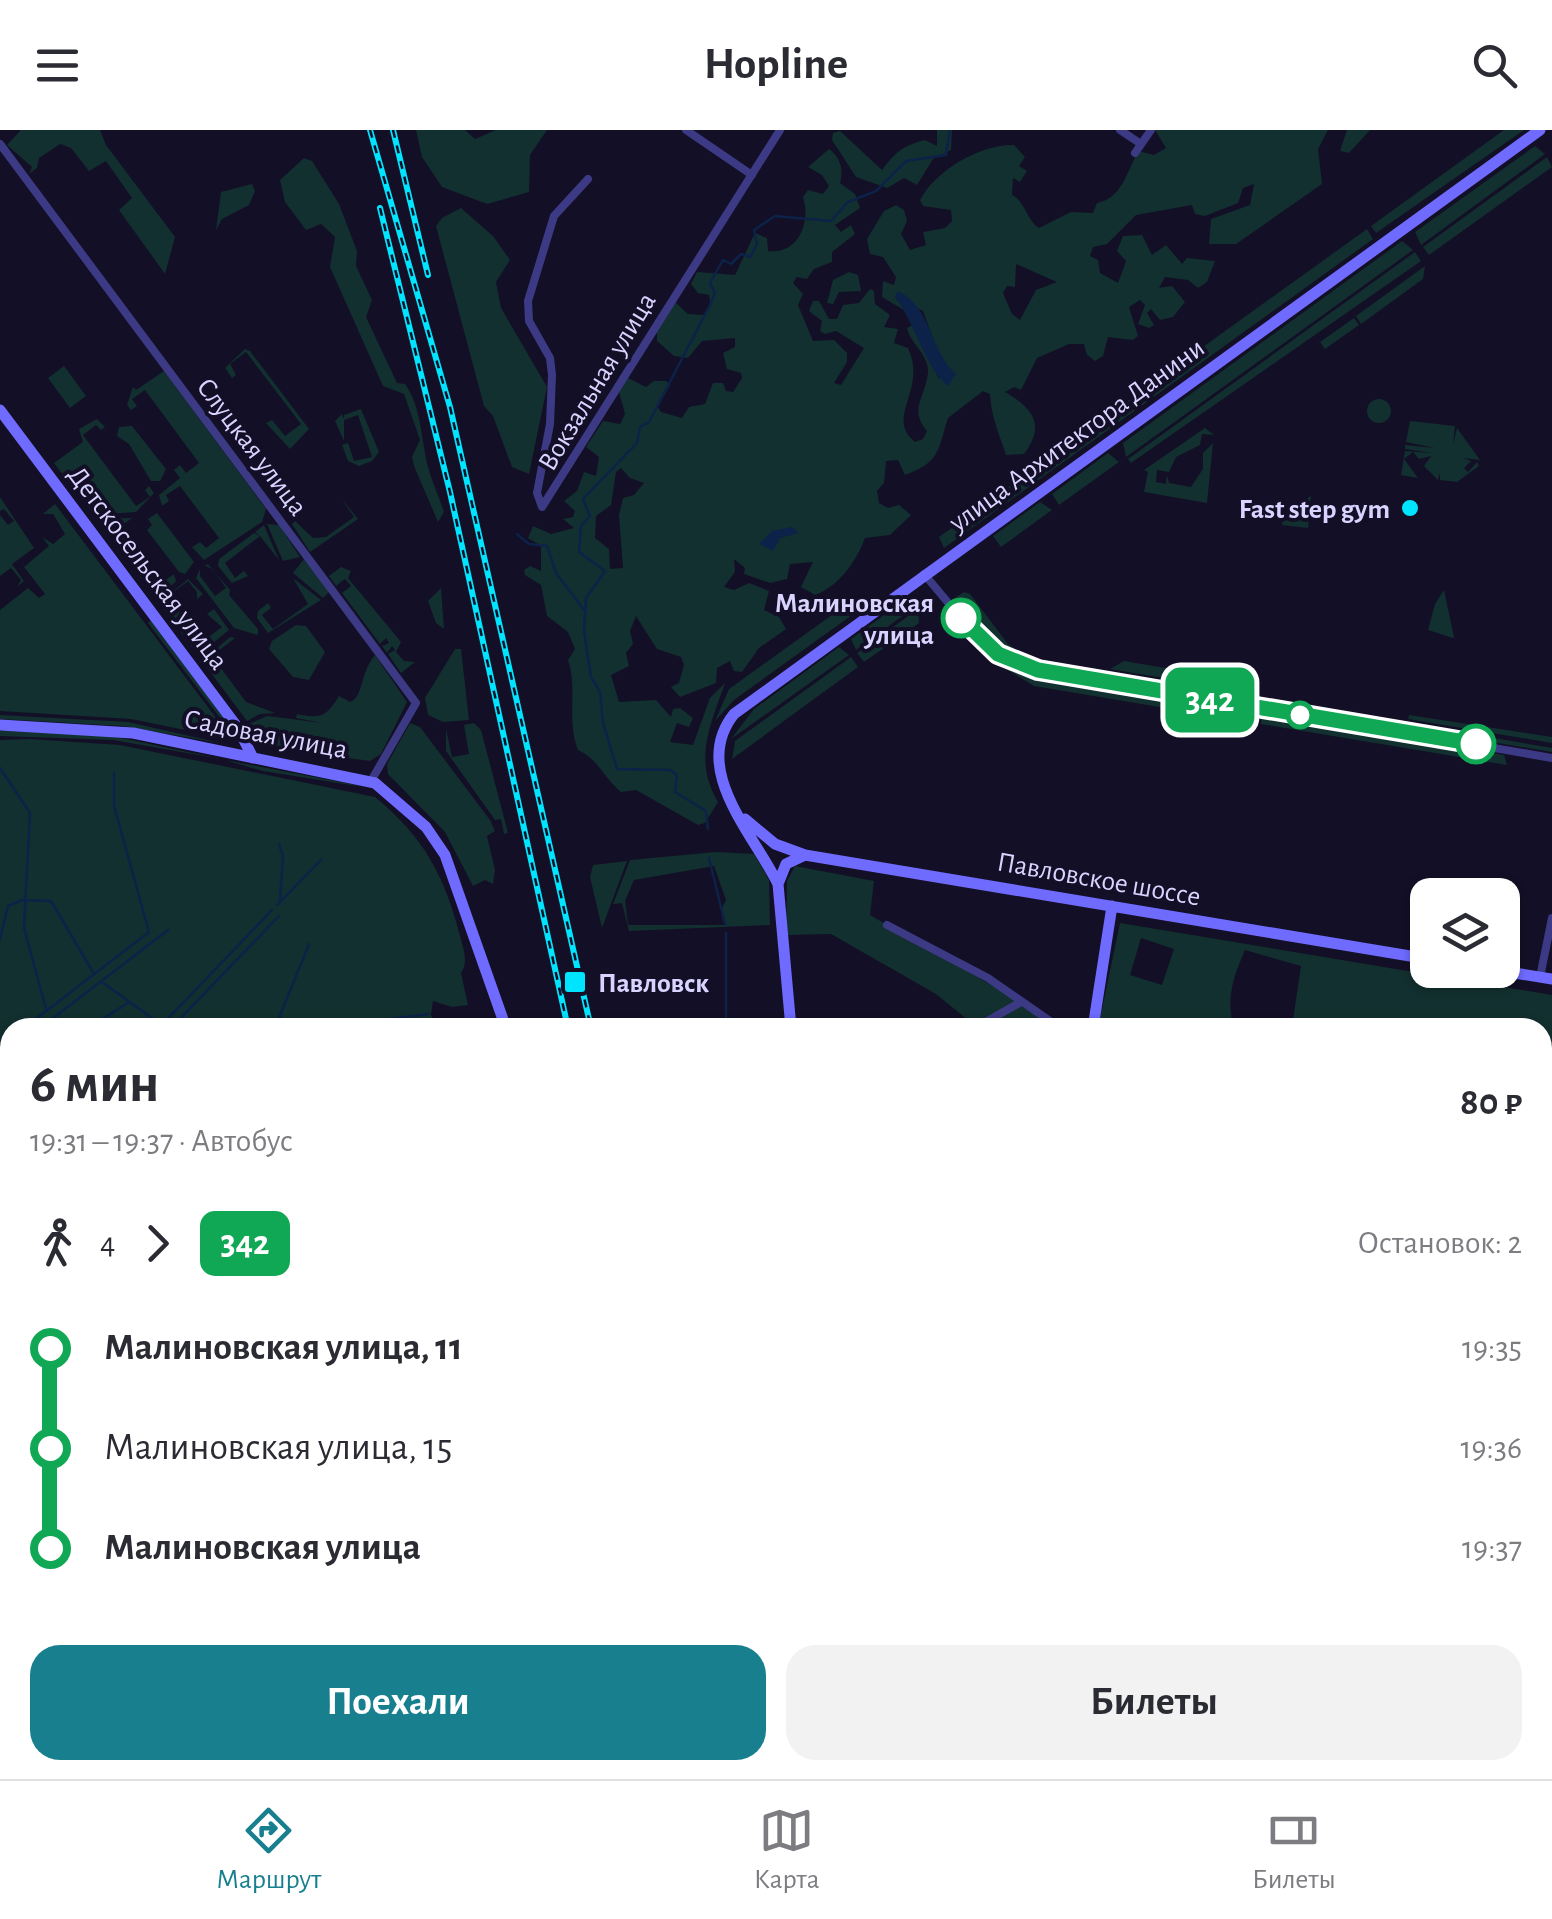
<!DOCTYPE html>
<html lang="ru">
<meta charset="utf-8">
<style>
body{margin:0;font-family:"Alegreya Sans",sans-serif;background:#f2f2f3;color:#2b2b33;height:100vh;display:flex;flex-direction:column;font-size:38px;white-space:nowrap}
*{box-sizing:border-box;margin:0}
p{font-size:32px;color:#7c7c81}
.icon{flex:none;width:55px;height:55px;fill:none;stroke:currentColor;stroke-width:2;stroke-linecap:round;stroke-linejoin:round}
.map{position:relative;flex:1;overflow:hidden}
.details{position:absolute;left:0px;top:888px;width:1552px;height:762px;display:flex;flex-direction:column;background:#fff;border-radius:30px 30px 0 0;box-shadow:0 2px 8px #0004}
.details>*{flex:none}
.badge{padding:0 20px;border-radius:15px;font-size:35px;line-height:65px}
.tools{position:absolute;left:1410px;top:748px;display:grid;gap:20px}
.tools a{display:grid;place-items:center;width:110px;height:110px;border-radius:20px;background:#fff;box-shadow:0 2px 8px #0004;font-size:50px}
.map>.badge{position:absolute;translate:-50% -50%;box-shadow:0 0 0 5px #fff}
.legs{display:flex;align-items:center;gap:15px;height:110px;padding:0 30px;font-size:32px}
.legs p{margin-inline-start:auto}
.summary{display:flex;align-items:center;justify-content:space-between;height:170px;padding:0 30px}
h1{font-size:55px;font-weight:700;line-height:75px}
.cta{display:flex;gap:20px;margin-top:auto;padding:20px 30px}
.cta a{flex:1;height:115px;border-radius:30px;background:#187f8f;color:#fff;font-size:40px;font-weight:700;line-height:115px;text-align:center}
.cta a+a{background:#f2f2f3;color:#2b2b33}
ul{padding:0 30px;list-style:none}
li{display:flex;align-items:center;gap:35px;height:100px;font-size:38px}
li i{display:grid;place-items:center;width:15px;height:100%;margin:0 12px;background:currentColor}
li i::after{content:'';width:25px;height:25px;margin:-12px;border:8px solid;border-radius:50%;background:#fff}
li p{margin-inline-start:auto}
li:first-child i{background:linear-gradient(#0000 50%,currentColor 0)}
li:last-child i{background:linear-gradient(currentColor 50%,#0000 0)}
header{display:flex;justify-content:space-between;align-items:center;height:130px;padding:0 30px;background:#fff;font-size:45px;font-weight:700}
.dock{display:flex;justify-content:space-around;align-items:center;height:140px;border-top:2px solid #e1e1e2;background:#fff;font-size:28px;color:#7c7c81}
.dock a{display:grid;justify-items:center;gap:5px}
.dock .selected{color:#187f8f}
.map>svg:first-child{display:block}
.green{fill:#12302f;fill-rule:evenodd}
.water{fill:#0c2248}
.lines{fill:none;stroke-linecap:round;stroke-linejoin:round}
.stream{stroke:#0c2248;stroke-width:2.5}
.street{stroke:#3d3a85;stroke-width:8}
.secondary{stroke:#6f6bff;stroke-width:11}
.rail-casing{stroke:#00e5ff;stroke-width:6}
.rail{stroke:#130f26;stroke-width:2.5;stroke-dasharray:8;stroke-linecap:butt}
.line-1-casing{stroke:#fff;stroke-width:22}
.line-1{stroke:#10a855;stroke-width:15}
.poi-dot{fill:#00e5ff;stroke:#130f26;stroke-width:4}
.stop-1-dot{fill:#fff;stroke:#10a855;stroke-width:5}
.labels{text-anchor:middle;stroke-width:8;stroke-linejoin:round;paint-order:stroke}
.street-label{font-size:28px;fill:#d9d4ff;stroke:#130f26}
.poi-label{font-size:28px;font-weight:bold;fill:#d9d4ff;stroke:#130f26;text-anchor:end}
.stop-label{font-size:28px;font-weight:bold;fill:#d9d4ff;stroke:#130f26;text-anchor:end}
</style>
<header><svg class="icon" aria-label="menu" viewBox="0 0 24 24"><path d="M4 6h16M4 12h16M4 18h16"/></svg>Hopline<svg class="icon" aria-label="search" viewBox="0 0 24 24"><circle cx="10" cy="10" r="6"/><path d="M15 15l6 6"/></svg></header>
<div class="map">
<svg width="1552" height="1649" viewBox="0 0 1552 1649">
<rect width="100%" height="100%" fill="#130f26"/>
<path class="green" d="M21 0H100L106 15 175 107 165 144 119 80 132 68 106 31 89 41 71 18 60 14 39 28 37 38 29 44 32 37 7 15Z
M416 0H465L475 9 496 0H547L530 25 529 62 487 74 442 57 422 27Z
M937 0H952L951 20 933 29 917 55 904 48 887 58 856 47 832 10 833 3 840 1 882 40C895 23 903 15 925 10L937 16Z
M1155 0H1328L1318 19 1322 54 1236 114H1209L1211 89 1250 75 1254 54 1243 58 1238 73 1205 86 1195 84 1192 75 1136 85 1107 114 1093 117 1090 126 1098 130 1100 143 1118 153 1126 131 1117 121 1123 106 1142 105 1152 125 1166 115 1182 134 1187 128 1215 131 1207 152 1198 158 1188 150 1165 147 1159 158 1172 156 1185 172 1173 187 1160 190 1151 179 1147 183 1154 195 1149 198 1138 194 1145 175 1140 170 1129 177 1138 206 1133 210 1108 207 1103 226 1095 231 1087 225 1084 214H1069L1037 228 1021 260 1014 257 1005 262C1033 278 1046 295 1024 324L1006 325C1000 306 991 287 990 264L983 261 948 288C938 319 941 332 905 345L898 330 886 331 884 353 877 361 879 373 888 378 899 375 911 385 890 405 865 408C856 432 839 456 815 465L801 457 813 432 790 434 787 449 770 453 744 444 745 438 734 429 735 442 724 457 734 460 749 453 769 461 764 480 779 487 786 499 759 518 742 542 734 541 730 531 717 538 716 553 680 567 671 557 679 553 684 535 681 527 657 519 636 486 630 501 633 514 626 523 629 536 611 545 619 572 656 570 671 587 673 579 680 578 693 588 689 597 677 593 670 612 693 615 710 568 725 553C710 596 693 630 718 672L705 693 698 695 636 660 621 662C604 648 598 629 578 620 566 589 578 560 568 530L575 519 568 502 547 486 541 455 525 445 524 440 530 436 541 441V416L528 408 533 396 551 404 574 398 563 389 573 387 575 381 564 371 577 361 584 342 596 346 599 327 586 317 603 291 620 294 625 284 619 262 628 248 646 257 654 251H666L670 255 658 277 661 282 682 288 689 277 705 274 713 253H723L726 261 733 262 742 248 741 243 727 239 723 223 735 217V208L702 211 688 228 674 226 657 211V197L674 171 688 184 703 185 711 175 709 165 698 163 691 154 697 142 735 145 755 103 767 108 768 121C799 125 811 91 803 67L808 60 823 64 829 56 822 45 808 37 829 19C840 27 844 39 840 53L855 64 860 78 835 95 841 102 851 95 855 104 832 122V132L814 139 807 149 797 147 793 153 803 164 798 175 813 211 834 210 847 223V232L834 253 841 255 864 218 836 201 825 204 820 201 822 191 809 181 813 171H819L829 189H837L843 175 859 173 870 159 874 161 875 174 890 185 884 197 898 199 894 213 908 218C928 260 884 287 915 312L923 309 927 301C908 278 926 267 928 242 929 225 910 213 907 198L915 194 939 249 941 230 923 181 895 167 907 182 882 167 883 151 894 155 896 147 883 127 870 124 867 109 884 81 896 75 904 80 907 91 901 104 910 120 926 115 923 102 945 98 952 91 951 80 923 76 920 70C935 41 980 14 1014 15L1025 27 1019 36 1027 41 1020 52 1013 48 1012 65C1026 72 1026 90 1039 98L1071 82 1093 83 1097 73C1122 68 1127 42 1138 21L1154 25 1166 18ZM1016 134 1057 152 1036 160 1020 190 1012 184 1003 163 1007 156 1015 157ZM621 338 630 348 644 353 634 365 623 368 619 385 623 438 610 439 609 419 595 408 596 386 611 375 616 342Z
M1347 0H1370L1349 23 1340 21Z
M1504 0H1524L1376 103 1371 96Z
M1535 16 1545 24 1421 115 1415 102Z
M1547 27 1552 37 1429 125 1423 117Z
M304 28 312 31 339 74 357 121 356 136 372 170 366 187 397 253 405 254C422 278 421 310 428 337 432 352 439 366 444 382L438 392 414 336 412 327 420 310 404 264 383 256 330 137 335 107 321 94 306 100 285 72 280 50Z
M252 54 255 61 249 75 222 89 216 100 221 62Z
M461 78 493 106 510 130 496 152 501 178 547 257 529 344 512 337 493 286 484 276 436 96 442 88Z
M1367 99 1373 109 944 418 939 407Z
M1402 111 1413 120 1126 327 1123 313Z
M1415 122 1421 131 1131 333 1128 329Z
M1425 136 1423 149 1361 194 1356 186Z
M849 142 858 145 861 161 839 162 833 174 827 173 833 150Z
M1354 188 1359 195 1325 219 1320 212Z
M245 219 250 221 309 299 290 319 266 293 272 290 285 306 301 294 246 222 230 234 236 245 232 248 225 238Z
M64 236 86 266 70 278 48 248Z
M164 241 266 379 262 392 204 430 192 417 200 412 206 418 219 408 180 356 166 365 169 371 162 376 159 365 180 348 174 340 180 335 186 343 199 333 145 260 132 269 137 276 131 280 127 275 133 257 136 260Z
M1367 281a12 12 0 1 1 24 0a12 12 0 1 1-24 0Z
M361 279 379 322 372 331 359 336 348 331 342 315 348 313 354 331 372 327 358 285 344 290V311L335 291 342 284 344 289V285Z
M97 289 105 297 101 300 96 295 83 305 136 376 150 367 145 360 149 356 154 363 136 382 94 385 54 333 83 312 79 299Z
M1410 291 1455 296 1453 314 1457 298 1480 330 1463 328 1471 331 1464 338 1468 342 1477 332 1479 336 1457 352 1440 350V343L1438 350 1424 336 1431 326 1419 329 1413 322 1404 329 1418 348 1401 345 1405 321 1432 323 1405 319V315L1435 318 1406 312Z
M132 296 166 339 160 351H151L129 314 117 306 119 297Z
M1205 298 1214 305 1202 304 1200 315 1176 327 1169 342 1157 340 1156 352 1166 354 1167 345 1169 353 1191 357 1203 339V323L1213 313 1207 373 1144 362 1148 342 1144 340Z
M1108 323 1119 332 1059 375 1052 364Z
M1311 366 1308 398 1282 395 1284 384Z
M0 367 34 418 12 434 24 451 17 457 21 450 11 438 0 446V385L8 395 14 391 4 379 0 381Z
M341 368 358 389 310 422 292 394 295 391 313 408 326 407 354 387Z
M1040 372 1052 380 1001 417 993 406Z
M55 374 229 605V609L131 589 0 581V480L28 458 39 468 45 464 24 437 49 416 42 407 53 414 65 404 53 384H43Z
M157 383 194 432 185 444 179 442 147 400 152 395 148 389Z
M132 388 117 399 127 413 108 404 96 389Z
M267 394 279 395 300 427 283 431Z
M264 395 279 430 260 406 225 433 235 448 244 441 248 446 232 453 218 436 219 429 254 403 260 406 255 402Z
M304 429 329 462 323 468 293 443Z
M208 434 230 460 229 465 258 499V505L234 498 196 448 200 439V446L215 466 226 458 213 439 205 436Z
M341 437 351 441 348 448 401 512 396 522 404 531 415 532 401 543 388 524 395 520 392 516 387 523 382 516 389 513 386 508 380 514 342 463 351 456 345 449 336 456 329 446Z
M144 440 159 455 174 444 176 451 157 470 138 444Z
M293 448 321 470 268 503 257 488 258 481 268 473 271 478 262 485 273 499 308 474Z
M188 449 203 464 197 469V462L188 451 176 460 173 472 198 505 210 506 222 497 207 484 214 479 229 500 198 525 159 473Z
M441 458 444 499 436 493 428 471Z
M1444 460 1454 507 1453 508 1428 500 1435 474Z
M964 462 970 464 1008 514 1023 524 1060 535 1054 538C1009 524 984 505 953 469Z
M909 467 916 476 856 520 851 509Z
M850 472 859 480 734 570 715 591 729 559Z
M918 479 919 493 864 532 857 523Z
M151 490 233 600 230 601 148 493Z
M296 495 306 496 325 522 309 550 293 547 269 519 272 511Z
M230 507 235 508 212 526 246 572 275 583 260 584 247 591 202 531Z
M839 517 849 525 731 609 754 579Z
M455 519H461L469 590 443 592 428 585 425 568Z
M375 525 407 572 381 624 370 631 268 617 249 594 267 586 323 593 296 588 297 584C321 589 326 587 339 566L350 572C364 567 359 544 375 525Z
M851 527 858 537 732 629 735 611Z
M1124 531 1236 550 1242 561 1110 539Z
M1001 532 1037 546 1235 580 1237 590 1034 556 998 534Z
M1067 537V536L1242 565 1238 569 1070 541Z
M1265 569 1400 592 1397 596 1264 573Z
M1262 584 1504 625 1507 635 1261 594Z
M0 585 128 592 225 614 123 596 0 589Z
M1409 585 1552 607V613L1408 589Z
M410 593 420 597 490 690 495 701 487 706 495 740 493 754 485 750 473 756 445 702 388 644 387 634Z
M474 593 481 600 508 703 504 704 501 689 495 690 446 621V599L452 627 469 624 464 595Z
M1407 593 1552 618V622L1408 598Z
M11 600 117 607 221 629 113 610 0 606V601Z
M30 609 120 615 375 667C423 706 445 746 460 806 463 818 469 832 461 843L468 875 452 877 433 871 431 885 437 897 10 898V1640H34L36 1649H0V610Z
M225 630 356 655 357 656 263 641Z
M716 722 754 724 769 750 770 795 629 801 622 773 613 774 630 730ZM714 736 726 770 722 778 726 795H628L625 771 634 750Z
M627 731 602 798 590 747 593 735Z
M795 736 874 751 870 785 1017 870 974 895 936 864 831 804 786 805 787 751Z
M1120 793 1552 865V1578L1542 1561V898L1292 897 1301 836 1245 820C1234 845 1225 870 1234 897L1098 898ZM1141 808 1174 819 1162 855 1130 845Z
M1021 876 1057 898H978Z
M1543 1603 1552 1625V1649H1311L1310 1640H1542Z
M66 1640H652L653 1649H70Z
M809 1640H916L927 1649H814Z
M1213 1640H1305L1302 1649H1217Z"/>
<path class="water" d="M898 161C932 177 929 220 956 244L948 256C926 239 914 192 895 167Z
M792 397 799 403 780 408 773 421 759 414 772 401Z"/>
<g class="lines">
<path class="stream" d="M517 404 529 414 547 416 556 443 584 480
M0 638 30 683 24 798 46 879
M708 699 706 681 675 662 677 645 670 640 617 639 603 593 600 562 591 547 584 501 586 468 605 441 579 422 581 396 590 386 583 369 637 313 640 297 649 292 709 177 715 163 710 153 723 130 731 134 741 124 750 127 757 114 754 100 775 86 831 91 848 72 876 61 906 31 946 25 950 0
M279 714 283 726 280 771
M709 728 725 794
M277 775 321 730
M0 809 8 776 22 770 51 771 94 844
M102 852 160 894
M24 898 149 802 114 676V643
M40 898 168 800
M88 898 128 873
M159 898 272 780
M171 898 279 786
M275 898 309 814
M373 898 384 895 382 890 429 884
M726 898V803
M0 916 10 908
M0 928 10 920
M0 959 10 948
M0 1025 10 1039
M0 1063 10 1053
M0 1075 10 1065
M0 1100 10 1107
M0 1110 10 1116
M0 1158 10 1194
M0 1188 10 1225
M0 1296 10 1305
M1 1422 10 1389
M0 1452 8 1446 4 1435
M0 1471 10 1464
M0 1579 8 1557
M315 1640 320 1649
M488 1640 507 1649
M1025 1640 1032 1649
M232 1649 266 1640
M266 1649 299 1640
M330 1649V1647
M986 1649 993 1640"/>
<path class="street" d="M686 0 752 45
M1120 0 1141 14
M0 14 416 573 371 651
M1135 23 1151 0
M588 49 554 86 528 171 529 191 550 228 552 245 550 294 537 363 542 377 780 0
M924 444 977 507 1030 538 1552 628
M887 795 988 848 1060 898
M1540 847 1552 788
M975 898 1021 872"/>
<path class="secondary" d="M0 280 238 598 253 628
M0 595 133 603 375 653 426 697 445 725 506 898
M745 689 775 714 805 725
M778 754C753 703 690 639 734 584L1540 0
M1496 840 1552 849
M791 898 778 754 786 734 805 725 1428 829
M1093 898 1112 776
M683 1640 687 1649"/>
<defs>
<path id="rail" d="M370 0 450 277 591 898
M393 0 428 145
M380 78 450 362 568 898
M946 1640 958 1649"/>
</defs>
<use href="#rail" class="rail-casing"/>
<use href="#rail" class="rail"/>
</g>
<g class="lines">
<defs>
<path id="line-1" d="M961 488 998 524 1038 540 1476 614"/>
</defs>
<use href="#line-1" class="line-1-casing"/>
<use href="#line-1" class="line-1"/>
</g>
<g class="poi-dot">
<circle cx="1410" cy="378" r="10"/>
<rect x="563" y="840" width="24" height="24" rx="5"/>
</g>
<g class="stop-1-dot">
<circle cx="961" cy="488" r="18"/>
<circle cx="1300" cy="585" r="12"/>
<circle cx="1476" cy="614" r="18"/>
</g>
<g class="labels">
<g class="street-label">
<text transform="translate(596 251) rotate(-59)" y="10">Вокзальная улица</text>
<text transform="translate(1076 304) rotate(-36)" y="10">улица Архитектора Данини</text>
<text transform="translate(253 316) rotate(53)" y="10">Слуцкая улица</text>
<text transform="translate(149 437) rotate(53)" y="10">Детскосельская улица</text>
<text transform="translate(266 603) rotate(11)" y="10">Садовая улица</text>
<text transform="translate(1099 748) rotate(10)" y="10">Павловское шоссе</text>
</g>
<g class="poi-label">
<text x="1390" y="388">Fast step gym</text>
<text x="598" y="862" text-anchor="start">Павловск</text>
</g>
<g class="stop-label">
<text x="934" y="482">Малиновская<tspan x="934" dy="32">улица</tspan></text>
</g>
</g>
</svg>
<div class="tools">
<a><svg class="icon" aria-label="layers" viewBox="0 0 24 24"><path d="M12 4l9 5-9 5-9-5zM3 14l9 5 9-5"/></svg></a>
</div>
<b class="badge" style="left:1210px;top:570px;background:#10a855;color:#fff">342</b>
<section class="details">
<div class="summary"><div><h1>6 мин</h1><p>19:31 – 19:37 · Автобус</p></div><b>80 ₽</b></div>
<div class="legs"><svg class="icon" aria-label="walk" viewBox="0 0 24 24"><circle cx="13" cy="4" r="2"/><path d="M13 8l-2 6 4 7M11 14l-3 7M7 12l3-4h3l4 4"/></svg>4<svg class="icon" aria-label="forward" viewBox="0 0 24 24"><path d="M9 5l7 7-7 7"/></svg><b class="badge" style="background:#10a855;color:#fff">342</b><p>Остановок: 2</p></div>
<ul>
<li><i style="color:#10a855"></i><b>Малиновская улица, 11</b><p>19:35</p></li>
<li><i style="color:#10a855"></i><span>Малиновская улица, 15</span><p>19:36</p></li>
<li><i style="color:#10a855"></i><b>Малиновская улица</b><p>19:37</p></li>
</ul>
<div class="cta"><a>Поехали</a><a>Билеты</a></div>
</section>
</div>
<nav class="dock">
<a class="selected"><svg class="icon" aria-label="directions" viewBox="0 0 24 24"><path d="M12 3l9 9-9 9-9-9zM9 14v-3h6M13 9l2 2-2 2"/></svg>Маршрут</a>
<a><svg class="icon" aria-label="map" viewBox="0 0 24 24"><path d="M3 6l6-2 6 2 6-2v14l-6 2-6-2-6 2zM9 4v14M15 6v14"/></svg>Карта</a>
<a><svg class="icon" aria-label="tickets" viewBox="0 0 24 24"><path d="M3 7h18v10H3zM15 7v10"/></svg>Билеты</a>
</nav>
